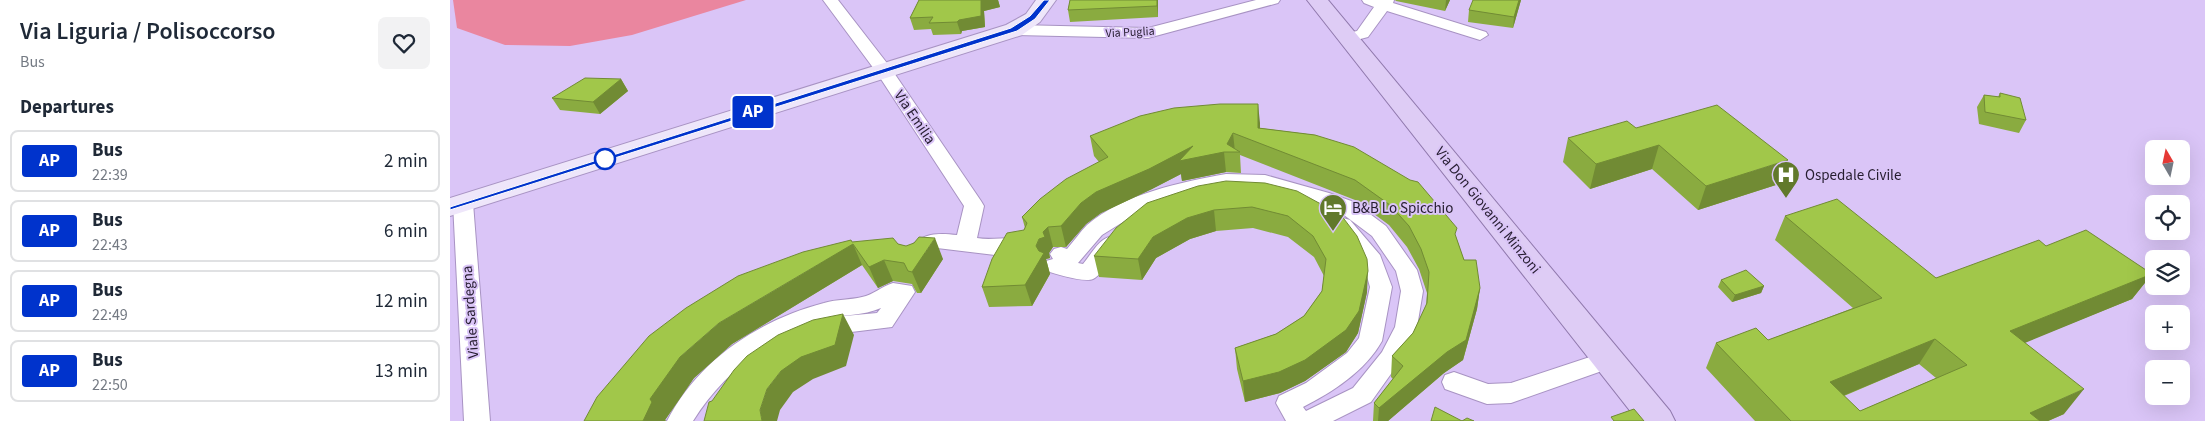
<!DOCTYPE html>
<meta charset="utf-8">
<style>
body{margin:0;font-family:"Source Sans 3",sans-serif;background:#f2f2f3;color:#1f2937;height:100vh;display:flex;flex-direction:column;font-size:19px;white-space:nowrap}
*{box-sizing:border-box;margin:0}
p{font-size:16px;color:#747a83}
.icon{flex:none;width:28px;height:28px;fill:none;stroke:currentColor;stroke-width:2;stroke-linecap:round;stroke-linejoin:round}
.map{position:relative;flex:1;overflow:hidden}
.panel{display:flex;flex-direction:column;background:#fff;width:450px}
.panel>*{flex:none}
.badge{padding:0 10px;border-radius:4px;font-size:18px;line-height:32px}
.needle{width:32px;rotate:351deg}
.buttons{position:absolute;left:1695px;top:140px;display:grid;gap:10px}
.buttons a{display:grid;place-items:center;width:45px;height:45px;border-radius:8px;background:#fff;box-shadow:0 5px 20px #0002;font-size:25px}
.map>.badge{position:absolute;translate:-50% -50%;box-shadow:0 0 0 2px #fff}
h2{padding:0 20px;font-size:19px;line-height:45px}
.round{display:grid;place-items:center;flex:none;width:52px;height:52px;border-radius:8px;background:#f2f2f3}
.headline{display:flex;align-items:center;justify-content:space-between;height:85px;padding:0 20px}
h1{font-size:24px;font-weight:600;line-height:38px}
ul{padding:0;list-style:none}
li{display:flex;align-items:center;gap:15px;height:62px;margin:0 10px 8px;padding:0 10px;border:2px solid #e0e1e3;border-radius:8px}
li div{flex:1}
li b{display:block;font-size:19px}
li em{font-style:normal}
li .badge{min-width:55px;font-weight:700;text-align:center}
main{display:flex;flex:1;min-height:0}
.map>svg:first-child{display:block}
.green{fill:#ea869f}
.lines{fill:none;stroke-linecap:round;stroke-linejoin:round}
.street-casing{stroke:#a893c3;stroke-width:2}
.secondary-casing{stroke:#a893c3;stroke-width:2}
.primary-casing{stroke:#8f78ac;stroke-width:2}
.street{fill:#fff;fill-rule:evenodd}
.secondary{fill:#eee6fa;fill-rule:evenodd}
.primary{fill:#deccf5;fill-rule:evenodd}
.wall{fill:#8aab40;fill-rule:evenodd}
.shaded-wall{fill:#718b34}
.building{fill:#a1c74a;stroke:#718b34;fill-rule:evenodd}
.line{fill:#03c;stroke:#fff}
.stop-dot{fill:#fff;stroke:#03c;stroke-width:2.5}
.labels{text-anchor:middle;stroke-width:4;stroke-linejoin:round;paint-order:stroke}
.far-street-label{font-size:12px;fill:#251c2f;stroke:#dac5f7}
.street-label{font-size:15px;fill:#251c2f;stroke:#dac5f7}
.poi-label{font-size:15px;fill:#251c2f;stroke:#dac5f7;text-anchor:start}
</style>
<main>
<section class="panel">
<div class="headline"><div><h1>Via Liguria / Polisoccorso</h1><p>Bus</p></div><a class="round"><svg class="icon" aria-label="heart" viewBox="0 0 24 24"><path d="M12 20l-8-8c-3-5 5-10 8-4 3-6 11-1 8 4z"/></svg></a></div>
<h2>Departures</h2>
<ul>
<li><span class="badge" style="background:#03c;color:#fff">AP</span><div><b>Bus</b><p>22:39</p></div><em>2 min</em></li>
<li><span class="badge" style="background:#03c;color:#fff">AP</span><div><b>Bus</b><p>22:43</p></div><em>6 min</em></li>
<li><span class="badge" style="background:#03c;color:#fff">AP</span><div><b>Bus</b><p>22:49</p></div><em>12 min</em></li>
<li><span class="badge" style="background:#03c;color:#fff">AP</span><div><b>Bus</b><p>22:50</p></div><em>13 min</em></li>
</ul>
</section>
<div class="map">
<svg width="1755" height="421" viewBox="0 0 1755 421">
<rect width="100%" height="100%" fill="#dac5f7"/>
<path class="green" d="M3 0H296L182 35 120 46 55 45 7 28Z"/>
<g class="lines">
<defs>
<path id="street" d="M373 0H388L440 67 531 201 534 206 527 238C544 241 562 235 578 240L581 245 578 250 545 255 487 248 478 253 472 261 465 263 458 261 454 256C467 234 483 232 507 235L514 206 427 73Z
M806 0H830L828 3 698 38 564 35 556 30 564 25 698 28Z
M912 0H944L943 3 1036 32 1038 35 1030 40 937 11 918 37 899 42 893 40 891 37 893 34 907 31 924 7 914 3Z
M776 174 815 175 879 193 904 202 936 226 967 270 973 291 967 327 948 364 921 402 883 421H836L826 403 829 396 856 383 897 353 909 338 920 287 913 262 886 230 883 225 886 220 893 218 900 220 930 255 942 287 932 341C916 370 883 392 853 407L856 411 903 388 932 352 945 327 951 291 946 271 922 236 890 212 865 201 814 187 776 186 749 191 717 199 681 217 652 235 628 263 633 264C643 252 652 232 669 237L672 242C667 250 651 276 643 279 634 283 607 274 596 271L593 266 596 261 603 259 600 254 604 249 611 247 617 249C624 241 630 232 637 225 673 194 731 182 776 174Z
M13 197 20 198 23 203 40 421H14L3 203 6 198Z
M443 283 462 286 465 292 442 327 385 334 372 339 364 336 361 330 364 324 384 317 427 313 431 308C413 316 393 314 375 319 320 336 273 373 243 421H217C248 360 309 320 374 303 387 299 400 300 412 297 423 295 432 286 443 283Z
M1158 351 1166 354 1170 360 1166 366 1061 403 1037 404 995 389 992 382 995 375 1004 372 1038 384 1061 383Z"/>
<path id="secondary" d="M586 0H606L590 22 572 35 0 216V198L556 25 576 14Z"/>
<path id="primary" d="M857 0H878L1220 411 1225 421H1188Z"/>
</defs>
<use href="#street" class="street-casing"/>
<use href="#secondary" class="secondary-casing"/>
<use href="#primary" class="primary-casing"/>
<use href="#street" class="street"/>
<use href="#secondary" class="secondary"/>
<use href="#primary" class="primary"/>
</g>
<path class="wall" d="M469 0H548L550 7 534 11 535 27 512 31 511 34 483 35 481 29 464 30 460 18Z
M620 0H708V17L620 22 618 10Z
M945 0H1000L995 11 946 1Z
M1071 0 1063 28 1018 22 1019 10Z
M171 79 178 91 150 114 110 110 102 98Z
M1550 93 1576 120 1569 133 1529 124 1527 107 1534 95 1548 97Z
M810 128 865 135 1006 237 1014 260 1030 288 1027 309 1013 360 994 373 938 421H923L924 403 943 379 941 377 942 356 963 333 976 306 977 293 969 269 957 247 939 225 905 200 790 155 791 173 776 172 732 181 731 174 702 189 651 213 636 224 616 247H603L599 253 600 258 596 259 600 274 582 306 539 307 532 287 574 230 575 228 572 217 649 162 644 156 640 136Z
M1186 128 1329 184 1248 210 1202 169 1140 189 1113 162 1118 138Z
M815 183 917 292 908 333 896 352 855 381 830 393 795 402 787 369 785 348 826 334 854 316 872 291 874 276 864 257 838 237 803 228 766 231 740 239 706 258 692 280 649 277 644 256Z
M1335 216 1486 278 1596 246 1702 274 1682 299 1575 342 1614 414 1598 421H1305L1256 368 1266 343 1318 340 1403 308 1325 240ZM1469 364 1486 378 1410 411 1394 396Z
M402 242 448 244 493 259 471 293H467L462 284 443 281 428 288 412 265 282 344 244 378 215 420 216 421H134Z
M1271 280 1314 286 1311 293 1282 302 1268 287Z"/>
<path class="shaded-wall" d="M531 0H548L550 7 534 11 535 27 512 31 511 34 507 22 509 20Z
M707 0H708V17L707 6Z
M996 0H1000L995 11Z
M1069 0H1071L1063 28 1064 17Z
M171 79 178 91 150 114 143 102Z
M808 104 810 123V143L808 128Z
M783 133 785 152 777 144Z
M1209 145 1202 169 1140 189 1146 164Z
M743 146 774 152 776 172 732 181 731 174 702 189 651 213 636 224 616 247 611 226 631 203 646 192Z
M1338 160 1329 184 1248 210 1256 186Z
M764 210 766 231 740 239 706 258 692 280 688 259 703 237 737 218Z
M598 227 603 247 599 253 600 258 596 259 600 274 582 306 575 285 586 246 593 232Z
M485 238 493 259 471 293 462 272Z
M403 244 412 265 282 344 244 378 215 420 216 421H193L200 399 230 357 269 323Z
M434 260 443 281 428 288 419 267Z
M918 271 917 292 908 333 896 352 855 381 830 393 795 402 793 381Z
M1702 274 1682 299 1543 356 1560 331Z
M1314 286 1311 293 1282 302 1285 295Z
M1030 288 1027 309 1013 360 994 373 938 421H928L929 408Z
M393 314 404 335 396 366 363 379 343 392 330 410 327 421H312L310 410 317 389 331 371Z
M1485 339 1469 364 1366 407 1380 382Z
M1634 389 1614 414 1598 421H1574L1580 413Z"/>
<path class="building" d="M469 0H531V16L509 20 507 22 479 23 483 17 460 18Z
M620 0H707V6L618 10Z
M1023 0H1069L1064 17 1019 10Z
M135 78 171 79 143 102 102 98Z
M1550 93 1570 98 1576 120 1535 112 1534 95 1550 97Z
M770 104H808V128L865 135 904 147 960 180 968 182 1007 228 1005 234 1014 260H1026L1030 288 1016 340 997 352 929 408 924 403 953 366 942 356 963 333 977 303 979 272 971 249 959 226 940 205 905 180 783 133 777 144 790 152H774L729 161 743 146 699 169 646 192 631 203 611 226 598 227 593 232 595 237 589 239 586 246 589 251 594 253 575 285 532 287 542 259 557 233 574 230 577 223 572 217 590 199 616 179 658 157 640 136 690 116 724 108Z
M1267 105 1338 160 1256 186 1209 145 1146 164 1118 138 1177 121 1186 128Z
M776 181 815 183 847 191 891 215 907 236 917 259 918 271 909 311 896 330 855 360 829 372 793 381 785 348 826 334 854 316 872 291 876 259 863 236 838 216 802 207 764 210 737 218 703 237 688 259 644 256 666 228 697 203 748 186Z
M1387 199 1486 278 1589 240 1596 246 1636 230 1702 274 1560 331 1634 389 1580 413 1590 421H1341L1266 343 1306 328 1318 340 1432 298 1335 216ZM1485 339 1517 365 1410 411 1380 382Z
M469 237 485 238 462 272 458 271 454 263 434 260 419 267 403 244 269 323 230 357 200 399 202 402 193 421H134L147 397 199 336 236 308 288 276 353 252 401 240 402 242 443 238 448 244 456 246 464 243Z
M1296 270 1314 286 1285 295 1271 280Z
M393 314 385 345 351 357 331 371 317 389 310 410 312 421H254L259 402 262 401 284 370 297 356 328 335 363 320Z
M985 407 1012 421 1017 418 1024 421H981Z
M1184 409 1194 421H1164L1161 417Z"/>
<path class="line" d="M594 0H600L585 19 567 31 3 209 0 210V207L561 28 580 16Z"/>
<defs>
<symbol id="hospital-pin" viewBox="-11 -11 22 30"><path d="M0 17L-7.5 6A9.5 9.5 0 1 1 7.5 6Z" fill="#61792b" stroke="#dac5f7"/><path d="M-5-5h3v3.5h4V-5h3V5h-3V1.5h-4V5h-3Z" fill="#fff"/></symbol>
<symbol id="hotel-pin" viewBox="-11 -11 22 30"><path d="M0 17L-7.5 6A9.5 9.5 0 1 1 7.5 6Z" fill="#61792b" stroke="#dac5f7"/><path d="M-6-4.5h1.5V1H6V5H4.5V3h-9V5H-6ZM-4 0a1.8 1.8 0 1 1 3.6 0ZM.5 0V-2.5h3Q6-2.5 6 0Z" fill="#fff"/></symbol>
</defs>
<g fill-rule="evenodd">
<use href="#hospital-pin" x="1320" y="159" width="32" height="43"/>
<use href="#hotel-pin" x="867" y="192" width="32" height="43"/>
</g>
<circle class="stop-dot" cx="155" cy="159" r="10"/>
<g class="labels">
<g class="far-street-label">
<text transform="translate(680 32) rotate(-3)" y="4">Via Puglia</text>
</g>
<g class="street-label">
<text transform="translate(465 117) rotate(56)" y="5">Via Emilia</text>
<text transform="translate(1038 210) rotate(51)" y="5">Via Don Giovanni Minzoni</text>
<text transform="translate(20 312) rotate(-94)" y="5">Viale Sardegna</text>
</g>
<g class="poi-label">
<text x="1355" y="180">Ospedale Civile</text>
<text x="902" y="213">B&amp;B Lo Spicchio</text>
</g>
</g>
</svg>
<div class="buttons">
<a><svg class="needle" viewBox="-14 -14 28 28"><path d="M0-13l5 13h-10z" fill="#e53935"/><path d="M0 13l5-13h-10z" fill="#747a83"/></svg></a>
<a><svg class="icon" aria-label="locate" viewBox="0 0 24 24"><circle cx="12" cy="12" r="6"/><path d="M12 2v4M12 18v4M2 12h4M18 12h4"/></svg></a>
<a><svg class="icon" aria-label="layers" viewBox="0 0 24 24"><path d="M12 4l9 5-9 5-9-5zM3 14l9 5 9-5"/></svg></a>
<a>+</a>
<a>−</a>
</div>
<b class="badge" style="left:303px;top:112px;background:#03c;color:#fff">AP</b>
</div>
</main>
